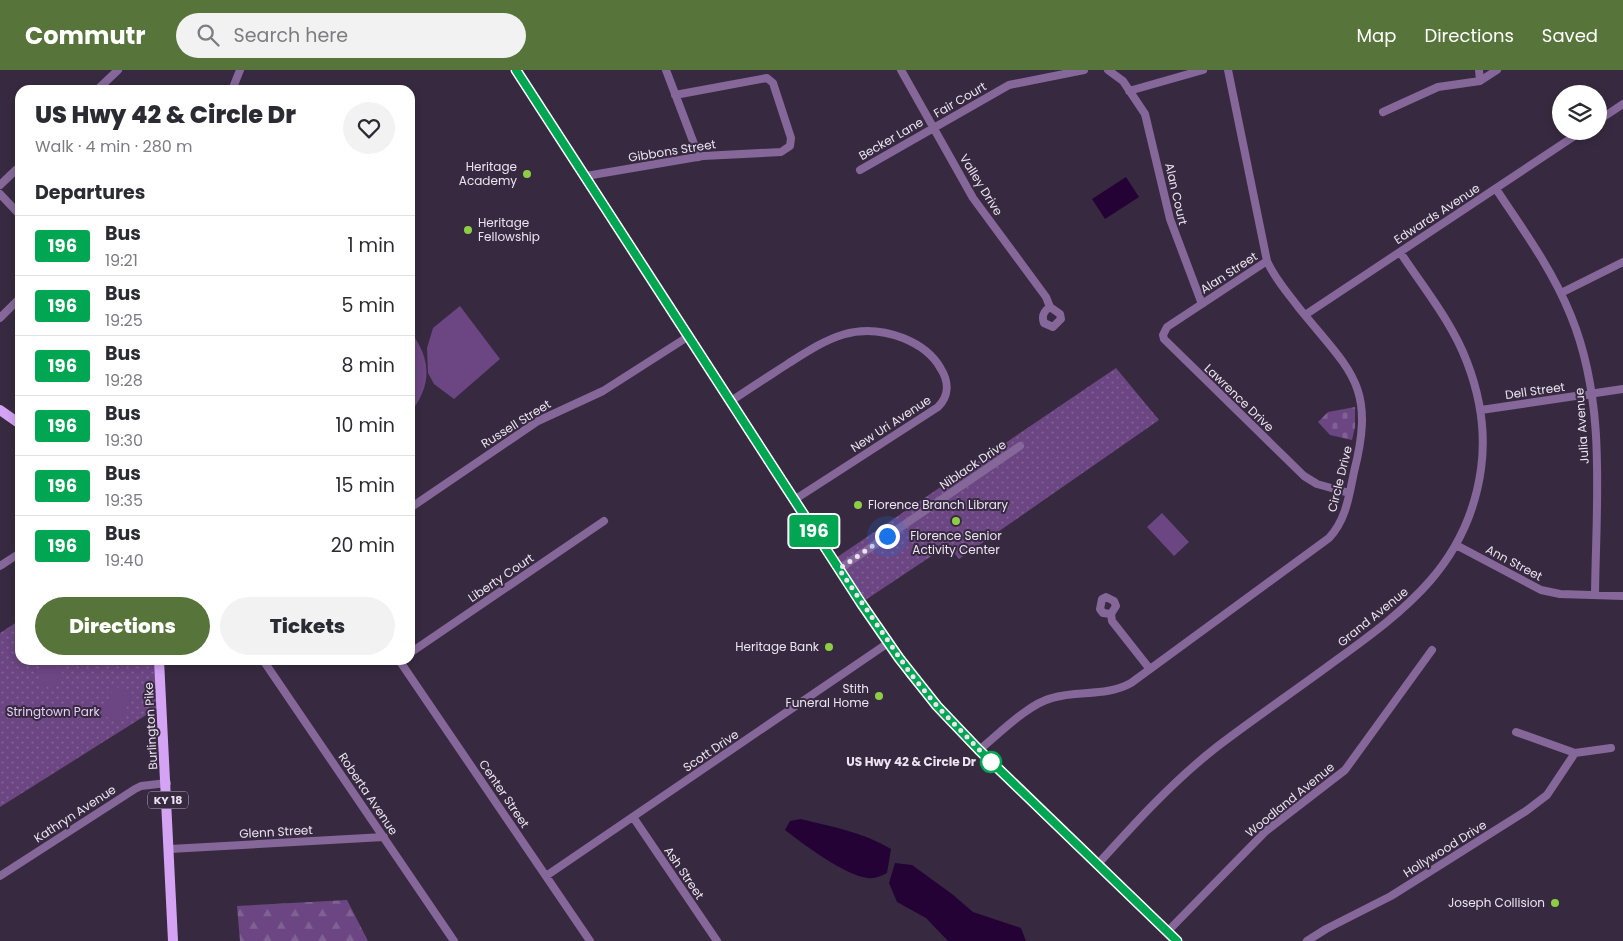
<!DOCTYPE html>
<meta charset="utf-8">
<style>
body{margin:0;font-family:Poppins,sans-serif;background:#f2f2f3;color:#2b2b33;height:100vh;display:flex;flex-direction:column;font-size:19px;white-space:nowrap}
*{box-sizing:border-box;margin:0}
p{font-size:16px;color:#7c7c81}
.icon{flex:none;width:28px;height:28px;fill:none;stroke:currentColor;stroke-width:2;stroke-linecap:round;stroke-linejoin:round}
.map{position:relative;flex:1;overflow:hidden}
.panel{position:absolute;left:15px;top:15px;width:400px;height:580px;display:flex;flex-direction:column;background:#fff;border-radius:15px;box-shadow:0 2px 8px #0003}
.panel>*{flex:none}
.badge{padding:0 10px;border-radius:4px;font-size:18px;line-height:32px}
.tools{position:absolute;left:1552px;top:15px;display:grid;gap:10px}
.tools a{display:grid;place-items:center;width:55px;height:55px;border-radius:50%;background:#fff;box-shadow:0 2px 8px #0003;font-size:25px}
.you{position:absolute;width:25px;height:25px;margin:-12px;border:4px solid #fff;border-radius:50%;background:#1a73e8;box-shadow:0 0 0 8px #1a73e833}
.map>.badge{position:absolute;translate:-50% -50%;box-shadow:0 0 0 2px #fff}
h2{padding:0 20px;font-size:19px;line-height:45px}
.round{display:grid;place-items:center;flex:none;width:52px;height:52px;border-radius:26px;background:#f2f2f3}
.overview{display:flex;align-items:center;justify-content:space-between;height:85px;padding:0 20px}
h1{font-size:24px;font-weight:800;line-height:38px}
.action{display:flex;gap:10px;margin-top:auto;padding:10px 20px}
.action a{flex:1;height:58px;border-radius:30px;background:#57743b;color:#fff;font-size:20px;font-weight:800;line-height:58px;text-align:center}
.action a+a{background:#f2f2f3;color:#2b2b33}
ul{padding:0;list-style:none}
li{display:flex;align-items:center;gap:15px;height:60px;padding:0 20px;border-top:1px solid #e1e1e2}
li div{flex:1}
li b{display:block;font-size:19px}
li em{font-style:normal}
li .badge{min-width:55px;font-weight:700;text-align:center}
header{display:flex;align-items:center;gap:30px;box-sizing:border-box;height:70px;padding:0 25px;background:#57743b;color:#fff}
header strong{font-size:24px}
nav{display:flex;gap:28px;margin-inline-start:auto;font-size:18px}
.search{width:350px;height:45px;background:#f2f2f3;display:flex;align-items:center;gap:12px;box-sizing:border-box;padding:0 18px;border-radius:28px;color:#7c7c81;font-size:19px}
.map>svg:first-child{display:block}
.forest{fill:url(#forest-firs)}
.cemetery{fill:url(#cemetery-stones)}
.park{fill:url(#park-dots)}
.pitch{fill:#6b4682}
.water{fill:#250236}
.lines{fill:none;stroke-linecap:round;stroke-linejoin:round}
.minor{stroke:#856799;stroke-width:8}
.major{stroke:#d4a3f4;stroke-width:10}
.line-casing{stroke:#fff;stroke-width:11}
.line{stroke:#00a651;stroke-width:8}
.walk{stroke:#ebe3f1;stroke-width:5;stroke-dasharray:0 9}
.poi-dot{fill:#8dce44;stroke:#372a40;stroke-width:2}
.stop-dot{fill:#fff;stroke:#00a651;stroke-width:2.5}
.labels{text-anchor:middle;stroke-width:4;stroke-linejoin:round;paint-order:stroke}
.shield{fill:#372a40;stroke:#b5acbc;stroke-width:1}
.shield-label{font-size:11px;font-weight:bold;fill:#ebe3f1}
.street-label{font-size:12px;fill:#ebe3f1;stroke:#372a40}
.poi-label{font-size:12px;fill:#ebe3f1;stroke:#372a40;text-anchor:end}
.park-label{font-size:12px;fill:#e6cef7;stroke:#372a40}
.stop-label{font-size:12px;font-weight:bold;fill:#ebe3f1;stroke:#372a40;text-anchor:end}
</style>
<header>
<strong>Commutr</strong>
<div class="search"><svg class="icon" aria-label="search" viewBox="0 0 24 24"><circle cx="10" cy="10" r="6"/><path d="M15 15l6 6"/></svg>Search here</div>
<nav><a>Map</a><a>Directions</a><a>Saved</a></nav>
</header>
<div class="map">
<svg width="1623" height="871" viewBox="0 0 1623 871">
<defs>
<pattern id="forest-firs" width="22" height="20" patternUnits="userSpaceOnUse" patternTransform="scale(1.25)"><rect width="22" height="20" fill="#6b4682"/><path d="M5 1l3.5 6h-7zM16 11l3.5 6h-7z" fill="#806194"/></pattern>
<pattern id="cemetery-stones" width="16" height="16" patternUnits="userSpaceOnUse" patternTransform="scale(1.25)"><rect width="16" height="16" fill="#6b4682"/><path d="M2 7V4a2 2 0 0 1 4 0v3zM10 15v-3a2 2 0 0 1 4 0v3z" fill="#806194"/></pattern>
<pattern id="park-dots" width="8" height="8" patternUnits="userSpaceOnUse" patternTransform="scale(1.25)"><rect width="8" height="8" fill="#6b4682"/><path d="M2 2h.1M6 6h.1" fill="none" stroke="#806194" stroke-width="1.8" stroke-linecap="round"/></pattern>
</defs>
<rect width="100%" height="100%" fill="#372a40"/>
<path class="forest" d="M347 830 368 871H240L237 836Z"/>
<path class="cemetery" d="M1355 337V357L1352 370 1330 365 1318 352 1328 342Z"/>
<path class="park" d="M1116 298 1159 350 959 489 948 475 861 533 833 490Z
M20 550V590H159L162 635 0 737V563Z"/>
<path class="pitch" d="M460 236 500 289 454 329 434 314 428 303 427 278 433 258Z
M410 261C432 289 432 316 410 343Z
M1162 443 1189 472 1174 486 1147 457Z
M47 590H54L65 595 54 620 37 612Z
M115 616 132 625 119 653 101 644Z"/>
<path class="water" d="M1126 107 1139 127 1105 149 1092 129Z
M801 749C833 757 863 762 891 779L887 803C881 806 875 809 868 808 846 806 803 774 785 760L790 751Z
M895 793 912 795 952 824 973 842 1021 858 1026 871H948L926 848 897 832 889 813Z"/>
<g class="lines">
<path class="minor" d="M666 0 699 87
M901 0 973 128 1046 227 1050 237 1060 244 1061 249 1053 257 1044 253C1041 245 1044 241 1050 237
M1108 0 1123 11 1145 44 1170 149 1202 234
M1479 0 1480 11
M97 20 118 0
M232 20 240 0
M1129 21 1203 0
M1383 42 1438 17 1480 11 1497 0
M1599 50 1623 34
M860 100 1009 15 1084 0
M586 106 703 86 781 82 790 76 791 68 773 13 767 8 675 25
M0 115 20 96
M1496 119C1523 159 1553 201 1571 246 1607 334 1596 432 1595 525
M0 124 20 145
M1267 191 1167 257 1163 265 1164 269 1304 406 1317 414 1349 423
M1561 223 1623 192
M1305 245 1582 61
M0 248 20 228
M731 331C750 318 769 306 789 293 827 269 856 250 903 268 918 274 933 284 941 299 949 312 949 326 938 337L794 430
M1481 340 1623 319
M410 438 538 351 603 321 689 266
M1456 475 1541 520 1560 524 1623 526
M0 496 20 483
M839 499 1020 376
M1111 544 1103 543 1100 539 1102 529 1106 527 1114 531 1116 536 1111 544 1112 551 1149 598
M410 583 604 451
M263 590 454 871
M399 590 590 871
M1516 662 1575 683 1611 678
M979 680C999 664 1028 634 1052 628 1078 620 1106 627 1131 613L1329 468C1346 450 1349 426 1354 402 1376 315 1351 302 1299 238 1287 222 1275 209 1267 191L1228 0
M633 747 717 871
M170 779 384 767
M1097 795C1135 753 1173 711 1218 676 1256 647 1296 620 1335 591 1407 539 1468 493 1481 399 1486 363 1480 326 1467 292 1452 252 1423 217 1400 182
M0 806 135 719 141 716 167 713
M546 806 888 573
M1167 862 1266 761 1345 700 1432 580
M1307 871 1326 859 1391 826 1526 741 1547 725 1575 683"/>
<path class="major" d="M516 0 863 536 910 603 939 638 979 680 1177 871
M0 340 20 354
M159 590 173 871"/>
</g>
<g class="lines">
<defs>
<path id="line" d="M516 0 861 533 899 588 937 636 979 680 1177 871"/>
</defs>
<use href="#line" class="line-casing"/>
<use href="#line" class="line"/>
<path class="walk" d="M887 466 839 499 910 603 937 636 991 692"/>
</g>
<g class="poi-dot">
<circle cx="527" cy="104" r="5"/>
<circle cx="468" cy="160" r="5"/>
<circle cx="858" cy="435" r="5"/>
<circle cx="956" cy="451" r="5"/>
<circle cx="829" cy="577" r="5"/>
<circle cx="879" cy="626" r="5"/>
<circle cx="1555" cy="833" r="5"/>
</g>
<circle class="stop-dot" cx="991" cy="692" r="10"/>
<g class="labels">
<rect class="shield" x="148" y="721.5" width="40" height="17" rx="4"/>
<g class="shield-label">
<text x="168" y="734">KY 18</text>
</g>
<g class="street-label">
<text transform="translate(960 30) rotate(-30)" y="4">Fair Court</text>
<text transform="translate(891 69) rotate(-30)" y="4">Becker Lane</text>
<text transform="translate(672 81) rotate(-9)" y="4">Gibbons Street</text>
<text transform="translate(981 115) rotate(58)" y="4">Valley Drive</text>
<text transform="translate(1176 124) rotate(77)" y="4">Alan Court</text>
<text transform="translate(1437 144) rotate(-33)" y="4">Edwards Avenue</text>
<text transform="translate(1229 203) rotate(-33)" y="4">Alan Street</text>
<text transform="translate(1535 321) rotate(-8)" y="4">Dell Street</text>
<text transform="translate(1239 328) rotate(44)" y="4">Lawrence Drive</text>
<text transform="translate(516 354) rotate(-32)" y="4">Russell Street</text>
<text transform="translate(891 354) rotate(-33)" y="4">New Uri Avenue</text>
<text transform="translate(1582 356) rotate(-94)" y="4">Julia Avenue</text>
<text transform="translate(973 395) rotate(-34)" y="4">Niblack Drive</text>
<text transform="translate(1340 409) rotate(-76)" y="4">Circle Drive</text>
<text transform="translate(1514 493) rotate(28)" y="4">Ann Street</text>
<text transform="translate(501 508) rotate(-34)" y="4">Liberty Court</text>
<text transform="translate(1373 547) rotate(-39)" y="4">Grand Avenue</text>
<text transform="translate(151 656) rotate(-93)" y="4">Burlington Pike</text>
<text transform="translate(711 681) rotate(-34)" y="4">Scott Drive</text>
<text transform="translate(368 724) rotate(56)" y="4">Roberta Avenue</text>
<text transform="translate(504 724) rotate(56)" y="4">Center Street</text>
<text transform="translate(1290 730) rotate(-39)" y="4">Woodland Avenue</text>
<text transform="translate(75 744) rotate(-33)" y="4">Kathryn Avenue</text>
<text transform="translate(276 762) rotate(-3)" y="4">Glenn Street</text>
<text transform="translate(1445 779) rotate(-32)" y="4">Hollywood Drive</text>
<text transform="translate(684 803) rotate(56)" y="4">Ash Street</text>
</g>
<g class="poi-label">
<text x="517" y="101">Heritage<tspan x="517" dy="14">Academy</tspan></text>
<text x="478" y="157" text-anchor="start">Heritage<tspan x="478" dy="14">Fellowship</tspan></text>
<text x="868" y="439" text-anchor="start">Florence Branch Library</text>
<text x="956" y="470" text-anchor="middle">Florence Senior<tspan x="956" dy="14">Activity Center</tspan></text>
<text x="819" y="581">Heritage Bank</text>
<text x="869" y="623">Stith<tspan x="869" dy="14">Funeral Home</tspan></text>
<text x="1545" y="837">Joseph Collision</text>
</g>
<g class="park-label">
<text x="53" y="646">Stringtown Park</text>
</g>
<g class="stop-label">
<text x="976" y="696">US Hwy 42 &amp; Circle Dr</text>
</g>
</g>
</svg>
<div class="tools">
<a><svg class="icon" aria-label="layers" viewBox="0 0 24 24"><path d="M12 4l9 5-9 5-9-5zM3 14l9 5 9-5"/></svg></a>
</div>
<div class="you" style="left:887px;top:466px"></div>
<b class="badge" style="left:814px;top:461px;background:#00a651;color:#fff">196</b>
<section class="panel">
<div class="overview"><div><h1>US Hwy 42 &amp; Circle Dr</h1><p>Walk · 4 min · 280 m</p></div><a class="round"><svg class="icon" aria-label="heart" viewBox="0 0 24 24"><path d="M12 20l-8-8c-3-5 5-10 8-4 3-6 11-1 8 4z"/></svg></a></div>
<h2>Departures</h2>
<ul>
<li><span class="badge" style="background:#00a651;color:#fff">196</span><div><b>Bus</b><p>19:21</p></div><em>1 min</em></li>
<li><span class="badge" style="background:#00a651;color:#fff">196</span><div><b>Bus</b><p>19:25</p></div><em>5 min</em></li>
<li><span class="badge" style="background:#00a651;color:#fff">196</span><div><b>Bus</b><p>19:28</p></div><em>8 min</em></li>
<li><span class="badge" style="background:#00a651;color:#fff">196</span><div><b>Bus</b><p>19:30</p></div><em>10 min</em></li>
<li><span class="badge" style="background:#00a651;color:#fff">196</span><div><b>Bus</b><p>19:35</p></div><em>15 min</em></li>
<li><span class="badge" style="background:#00a651;color:#fff">196</span><div><b>Bus</b><p>19:40</p></div><em>20 min</em></li>
</ul>
<div class="action"><a>Directions</a><a>Tickets</a></div>
</section>
</div>
